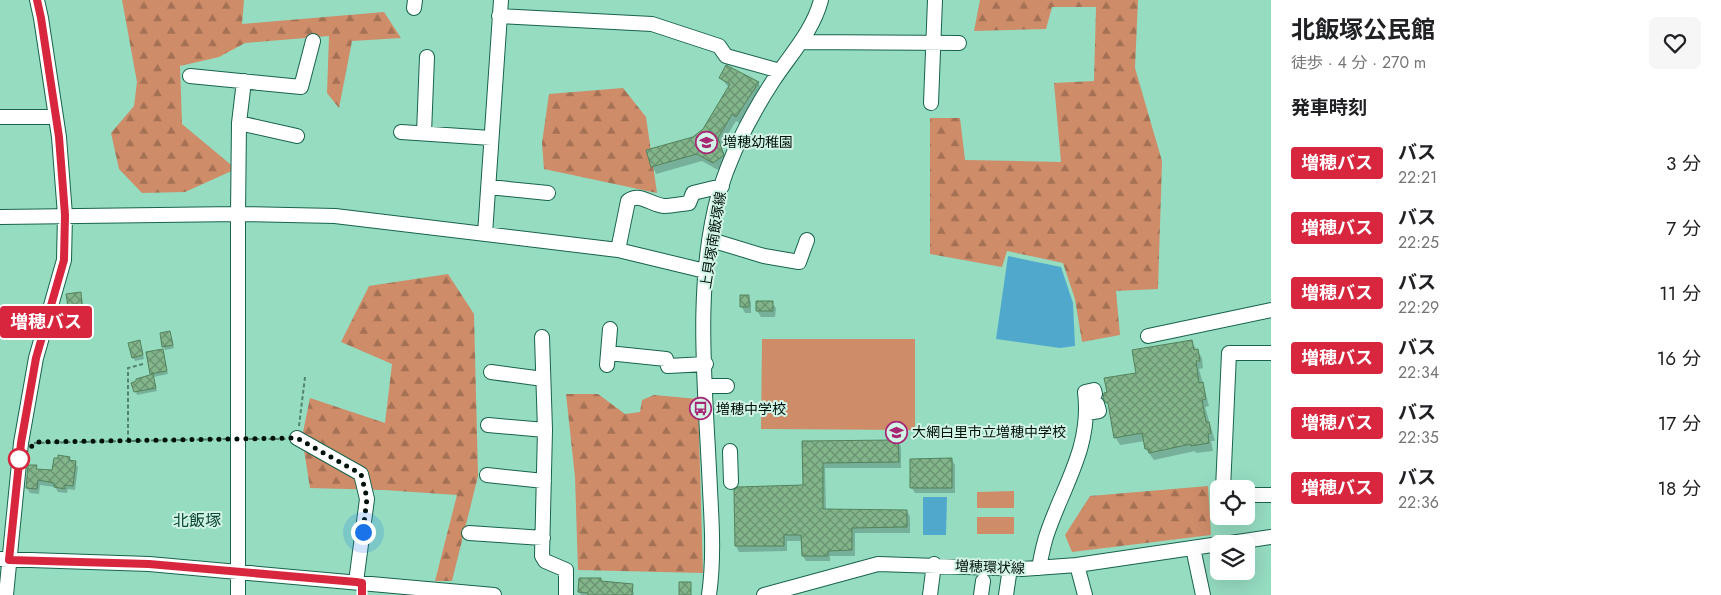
<!DOCTYPE html>
<html lang="ja">
<meta charset="utf-8">
<style>
body{margin:0;font-family:Jost,"Noto Sans JP",sans-serif;background:#f6f6f6;color:#202124;height:100vh;display:flex;flex-direction:column;font-size:19px;white-space:nowrap}
*{box-sizing:border-box;margin:0}
p{font-size:16px;color:#757577}
.icon{flex:none;width:28px;height:28px;fill:none;stroke:currentColor;stroke-width:2;stroke-linecap:round;stroke-linejoin:round}
.map{position:relative;flex:1;overflow:hidden}
.sheet{display:flex;flex-direction:column;background:#fff;width:450px}
.sheet>*{flex:none}
.badge{padding:0 10px;border-radius:4px;font-size:18px;line-height:32px}
.controls{position:absolute;left:1210px;top:480px;display:grid;gap:10px}
.controls a{display:grid;place-items:center;width:45px;height:45px;border-radius:8px;background:#fff;box-shadow:0 5px 20px #0002;font-size:25px}
.you{position:absolute;width:25px;height:25px;margin:-12px;border:4px solid #fff;border-radius:50%;background:#1a73e8;box-shadow:0 0 0 8px #1a73e833}
.map>.badge{position:absolute;translate:-50% -50%;box-shadow:0 0 0 2px #fff}
h2{padding:0 20px;font-size:19px;line-height:45px}
.round{display:grid;place-items:center;flex:none;width:52px;height:52px;border-radius:8px;background:#f6f6f6}
.overview{display:flex;align-items:center;justify-content:space-between;height:85px;padding:0 20px}
h1{font-size:24px;font-weight:700;line-height:38px}
ul{padding:0;list-style:none}
li{display:flex;align-items:center;gap:15px;height:65px;padding:0 20px}
li div{flex:1}
li b{display:block;font-size:19px}
li em{font-style:normal}
li .badge{min-width:55px;font-weight:700;text-align:center}
main{display:flex;flex:1;min-height:0}
.map>svg:first-child{display:block}
.forest{fill:url(#forest-firs)}
.pitch{fill:#ce8c69}
.water{fill:#51a8cd}
.shadow{fill:#0003}
.building{fill:url(#building-cross-hatch);stroke:#53835b}
.lines{fill:none;stroke-linecap:round;stroke-linejoin:round}
.minor-casing{stroke:#18634d;stroke-width:16}
.path{stroke:#538370;stroke-width:2;stroke-dasharray:4 2.5;stroke-linecap:butt}
.minor{stroke:#fff;stroke-width:14}
.line-casing{stroke:#fff;stroke-width:11}
.line{stroke:#d7263d;stroke-width:8}
.walk{stroke:#00120a;stroke-width:5;stroke-dasharray:0 9}
.stop-dot{fill:#fff;stroke:#d7263d;stroke-width:2.5}
.labels{text-anchor:middle;stroke-width:4;stroke-linejoin:round;paint-order:stroke}
.poi-label{font-size:14px;fill:#00120a;stroke:#d2f4e6;text-anchor:start}
.street-label{font-size:14px;fill:#00120a;stroke:#d2f4e6}
.quarter-label{font-size:16px;fill:#0c4635;stroke:#d2f4e6}
</style>
<main>
<div class="map">
<svg width="1271" height="595" viewBox="0 0 1271 595">
<defs>
<pattern id="forest-firs" width="22" height="20" patternUnits="userSpaceOnUse" patternTransform="scale(1.25)"><rect width="22" height="20" fill="#ce8c69"/><path d="M5 1l3.5 6h-7zM16 11l3.5 6h-7z" fill="#a57155"/></pattern>
<pattern id="building-cross-hatch" width="8" height="8" patternUnits="userSpaceOnUse" patternTransform="scale(1.25)"><rect width="8" height="8" fill="#83b58b"/><path d="M0 0l8 8M0 8l8-8" fill="none" stroke="#699270"/></pattern>
</defs>
<rect width="100%" height="100%" fill="#95dcc1"/>
<path class="forest" d="M122 0H244L242 24 384 12 401 38 352 41 339 108 327 93 329 36 245 43 219 57 180 66 182 124 236 169 185 192 142 193 119 169 111 133 134 106 137 82Z
M980 0H1138L1135 68 1162 161 1158 289 1116 291 1120 335 1082 342 1075 299 1063 263 1007 251 1002 267 930 254V118H960L965 160 1061 162 1054 83 1094 81 1096 7H1052L1046 29 974 31Z
M623 88 646 117 657 193 544 169 542 143 549 94Z
M448 274 474 314 478 476 452 581H435L457 495 384 490 310 488 302 437 310 398 385 423 392 364 341 342 369 286Z
M566 394H598L625 414 640 412 642 400 654 395 698 399 703 573 578 570 575 477Z
M1208 486 1211 535 1072 552 1065 535 1090 496Z"/>
<path class="pitch" d="M762 339H915V430L761 429Z
M1014 491V508H977V492Z
M977 517H1014V534H977Z"/>
<path class="water" d="M1008 256 1061 267 1073 303 1075 346 1060 348 996 339Z
M923 497H947L946 535H923Z"/>
<path class="shadow" d="M727 67 758 83 763 91 741 124 736 121 721 146 727 162 718 170 702 161 656 174 647 151 693 138 704 130 729 88 721 78Z
M81 294 84 308 71 310 68 295Z
M741 296H748L751 302V313H745L742 307Z
M772 303 776 308 775 317H761L757 311Z
M67 312 73 334 65 335 62 331Z
M170 332 174 348 165 350 163 346Z
M1191 341 1202 358 1203 368 1199 369 1209 406 1205 407 1215 441H1211L1213 451 1196 453 1195 451 1154 460 1146 449 1145 441 1120 445 1116 438 1111 409 1104 397Z
M140 342 144 359 135 361 133 357Z
M162 350 168 374 153 377 157 391 137 395 133 384 152 376 151 374Z
M898 441 901 447V468H825L826 510 907 511 910 517V533H855V556H830V561H806L803 556V541H787V551L739 552 736 546 735 491 804 487 803 442Z
M69 458 78 467 75 490 68 489 67 493 58 492 55 487 40 485 39 494 30 493 27 488 36 466 38 470 54 471Z
M951 459 955 465V493H915L912 488Z
M600 579 602 582 632 585 634 595H581L579 592Z"/>
<path class="building" d="M726 65 759 82 736 117 732 114 718 138 724 155 713 163 697 154 651 167 646 150 693 137 703 129 730 84 719 78Z
M81 292 82 305 68 306 66 294Z
M740 295H749V307H740Z
M756 301H773V311H756Z
M68 311 71 330 61 332 58 313Z
M170 331 173 345 162 347 160 333Z
M140 340 143 355 132 358 128 343Z
M1192 340 1194 350 1198 349 1200 361H1196L1199 383 1203 382 1206 399 1202 400 1206 422H1209L1211 433 1208 434 1209 443 1191 446V444L1149 453 1148 449H1145L1142 433 1114 438 1108 403H1106L1103 398 1104 393 1107 392 1104 378 1136 373 1132 350Z
M163 349 167 371 150 374 146 352Z
M153 374 156 388 134 392 131 383 136 381V379Z
M898 440 899 462 823 463V509L907 510V527L852 528V550L828 551V556H802L801 535H784V546H735L734 490 738 487 803 485 802 441Z
M58 455 70 457 69 460 76 461 73 486 65 485V489L54 487V483L38 480 37 489 26 488 28 465H37L36 469 52 470 54 458H58Z
M952 458V488H910V459Z
M579 578H601V581L633 584 632 595H588V593L578 592Z
M679 582H691V595H679Z"/>
<g class="lines">
<defs>
<path id="minor" d="M414 8 415 0
M499 16 652 24 719 46 726 56 780 71
M801 42 959 43
M190 76 301 87 313 41
M931 103 935 0
M0 117H56
M239 123 297 136
M401 132 491 138
M424 133 427 57
M489 187 548 193
M0 217 238 214 335 216 618 250 705 271
M485 234 501 0
M711 240 764 256 799 262 807 240
M618 250 628 201C640 192 651 205 664 206 672 206 681 204 689 203L693 193 722 186
M1148 336 1271 310
M542 337 545 430 542 556 545 561 566 570V595
M608 353 666 359 668 366 706 364
M607 365 610 329
M491 372 543 379
M706 386H727
M1087 413 1099 411 1097 404
M488 425 545 430
M297 438 361 474 367 499 356 582
M730 451 731 482
M487 475 544 481
M1223 489 1229 353H1271
M1246 495H1271
M469 533 543 538
M1224 544 1271 537
M1193 548 1203 595
M1 559 149 564 494 595
M1077 565 1085 595
M1039 568C1041 557 1043 547 1046 537 1062 487 1092 448 1085 392L1094 390 1095 394
M6 595 21 443 36 358 64 260 65 215 59 137 41 18 37 0
M238 595V214L239 123 244 81
M709 595C714 560 712 525 710 490 706 393 693 286 719 193 731 153 751 115 773 81 790 55 813 31 821 0
M764 595 878 564 1022 569 1077 565 1219 544
M930 595 934 564
M981 595 983 581
M1006 595 1010 568"/>
</defs>
<use href="#minor" class="minor-casing"/>
<path class="path" d="M299 426 305 377
M249 439H287
M128 441V368L143 364
M34 443 227 439"/>
<use href="#minor" class="minor"/>
</g>
<g class="lines">
<defs>
<path id="line" d="M37 0 41 18 59 137 65 215 64 260 36 358 21 443 9 560 149 564 356 582 362 583V595"/>
</defs>
<use href="#line" class="line-casing"/>
<use href="#line" class="line"/>
<path class="walk" d="M19 459 36 442 297 438 361 474 367 498 363 532"/>
</g>
<defs>
<symbol id="school-ring" viewBox="-11 -11 22 22"><circle r="9.5" fill="#d2f4e6" stroke="#a82775" stroke-width="1.5"/><path d="M0-5L7-2L0 1L-7-2ZM-4 1L0 2.5L4 1V4Q0 6-4 4Z" fill="#a82775"/></symbol>
<symbol id="bus-ring" viewBox="-11 -11 22 22"><circle r="9.5" fill="#d2f4e6" stroke="#a82775" stroke-width="1.5"/><path d="M-5-6H5V4H4V6H2V4H-2V6H-4V4H-5ZM-3.5-4V0h7V-4ZM-3.5 1.2v1.5H-2V1.2ZM2 1.2v1.5H3.5V1.2Z" fill="#a82775"/></symbol>
</defs>
<g fill-rule="evenodd">
<use href="#school-ring" x="694" y="130" width="25" height="25"/>
<use href="#bus-ring" x="688" y="396" width="25" height="25"/>
<use href="#school-ring" x="884" y="420" width="25" height="25"/>
</g>
<circle class="stop-dot" cx="19" cy="459" r="10"/>
<g class="labels">
<g class="poi-label">
<text x="723" y="147">増穂幼稚園</text>
<text x="716" y="414">増穂中学校</text>
<text x="912" y="437">大網白里市立増穂中学校</text>
</g>
<g class="street-label">
<text transform="translate(713 240) rotate(-81)" y="5">上貝塚南飯塚線</text>
<text transform="translate(990 567) rotate(2)" y="5">増穂環状線</text>
</g>
<g class="quarter-label">
<text x="197" y="526">北飯塚</text>
</g>
</g>
</svg>
<div class="controls">
<a><svg class="icon" aria-label="locate" viewBox="0 0 24 24"><circle cx="12" cy="12" r="6"/><path d="M12 2v4M12 18v4M2 12h4M18 12h4"/></svg></a>
<a><svg class="icon" aria-label="layers" viewBox="0 0 24 24"><path d="M12 4l9 5-9 5-9-5zM3 14l9 5 9-5"/></svg></a>
</div>
<div class="you" style="left:363px;top:532px"></div>
<b class="badge" style="left:46px;top:322px;background:#d7263d;color:#fff">増穂バス</b>
</div>
<section class="sheet">
<div class="overview"><div><h1>北飯塚公民館</h1><p>徒歩 · 4 分 · 270 m</p></div><a class="round"><svg class="icon" aria-label="heart" viewBox="0 0 24 24"><path d="M12 20l-8-8c-3-5 5-10 8-4 3-6 11-1 8 4z"/></svg></a></div>
<h2>発車時刻</h2>
<ul>
<li><span class="badge" style="background:#d7263d;color:#fff">増穂バス</span><div><b>バス</b><p>22:21</p></div><em>3 分</em></li>
<li><span class="badge" style="background:#d7263d;color:#fff">増穂バス</span><div><b>バス</b><p>22:25</p></div><em>7 分</em></li>
<li><span class="badge" style="background:#d7263d;color:#fff">増穂バス</span><div><b>バス</b><p>22:29</p></div><em>11 分</em></li>
<li><span class="badge" style="background:#d7263d;color:#fff">増穂バス</span><div><b>バス</b><p>22:34</p></div><em>16 分</em></li>
<li><span class="badge" style="background:#d7263d;color:#fff">増穂バス</span><div><b>バス</b><p>22:35</p></div><em>17 分</em></li>
<li><span class="badge" style="background:#d7263d;color:#fff">増穂バス</span><div><b>バス</b><p>22:36</p></div><em>18 分</em></li>
</ul>
</section>
</main>
